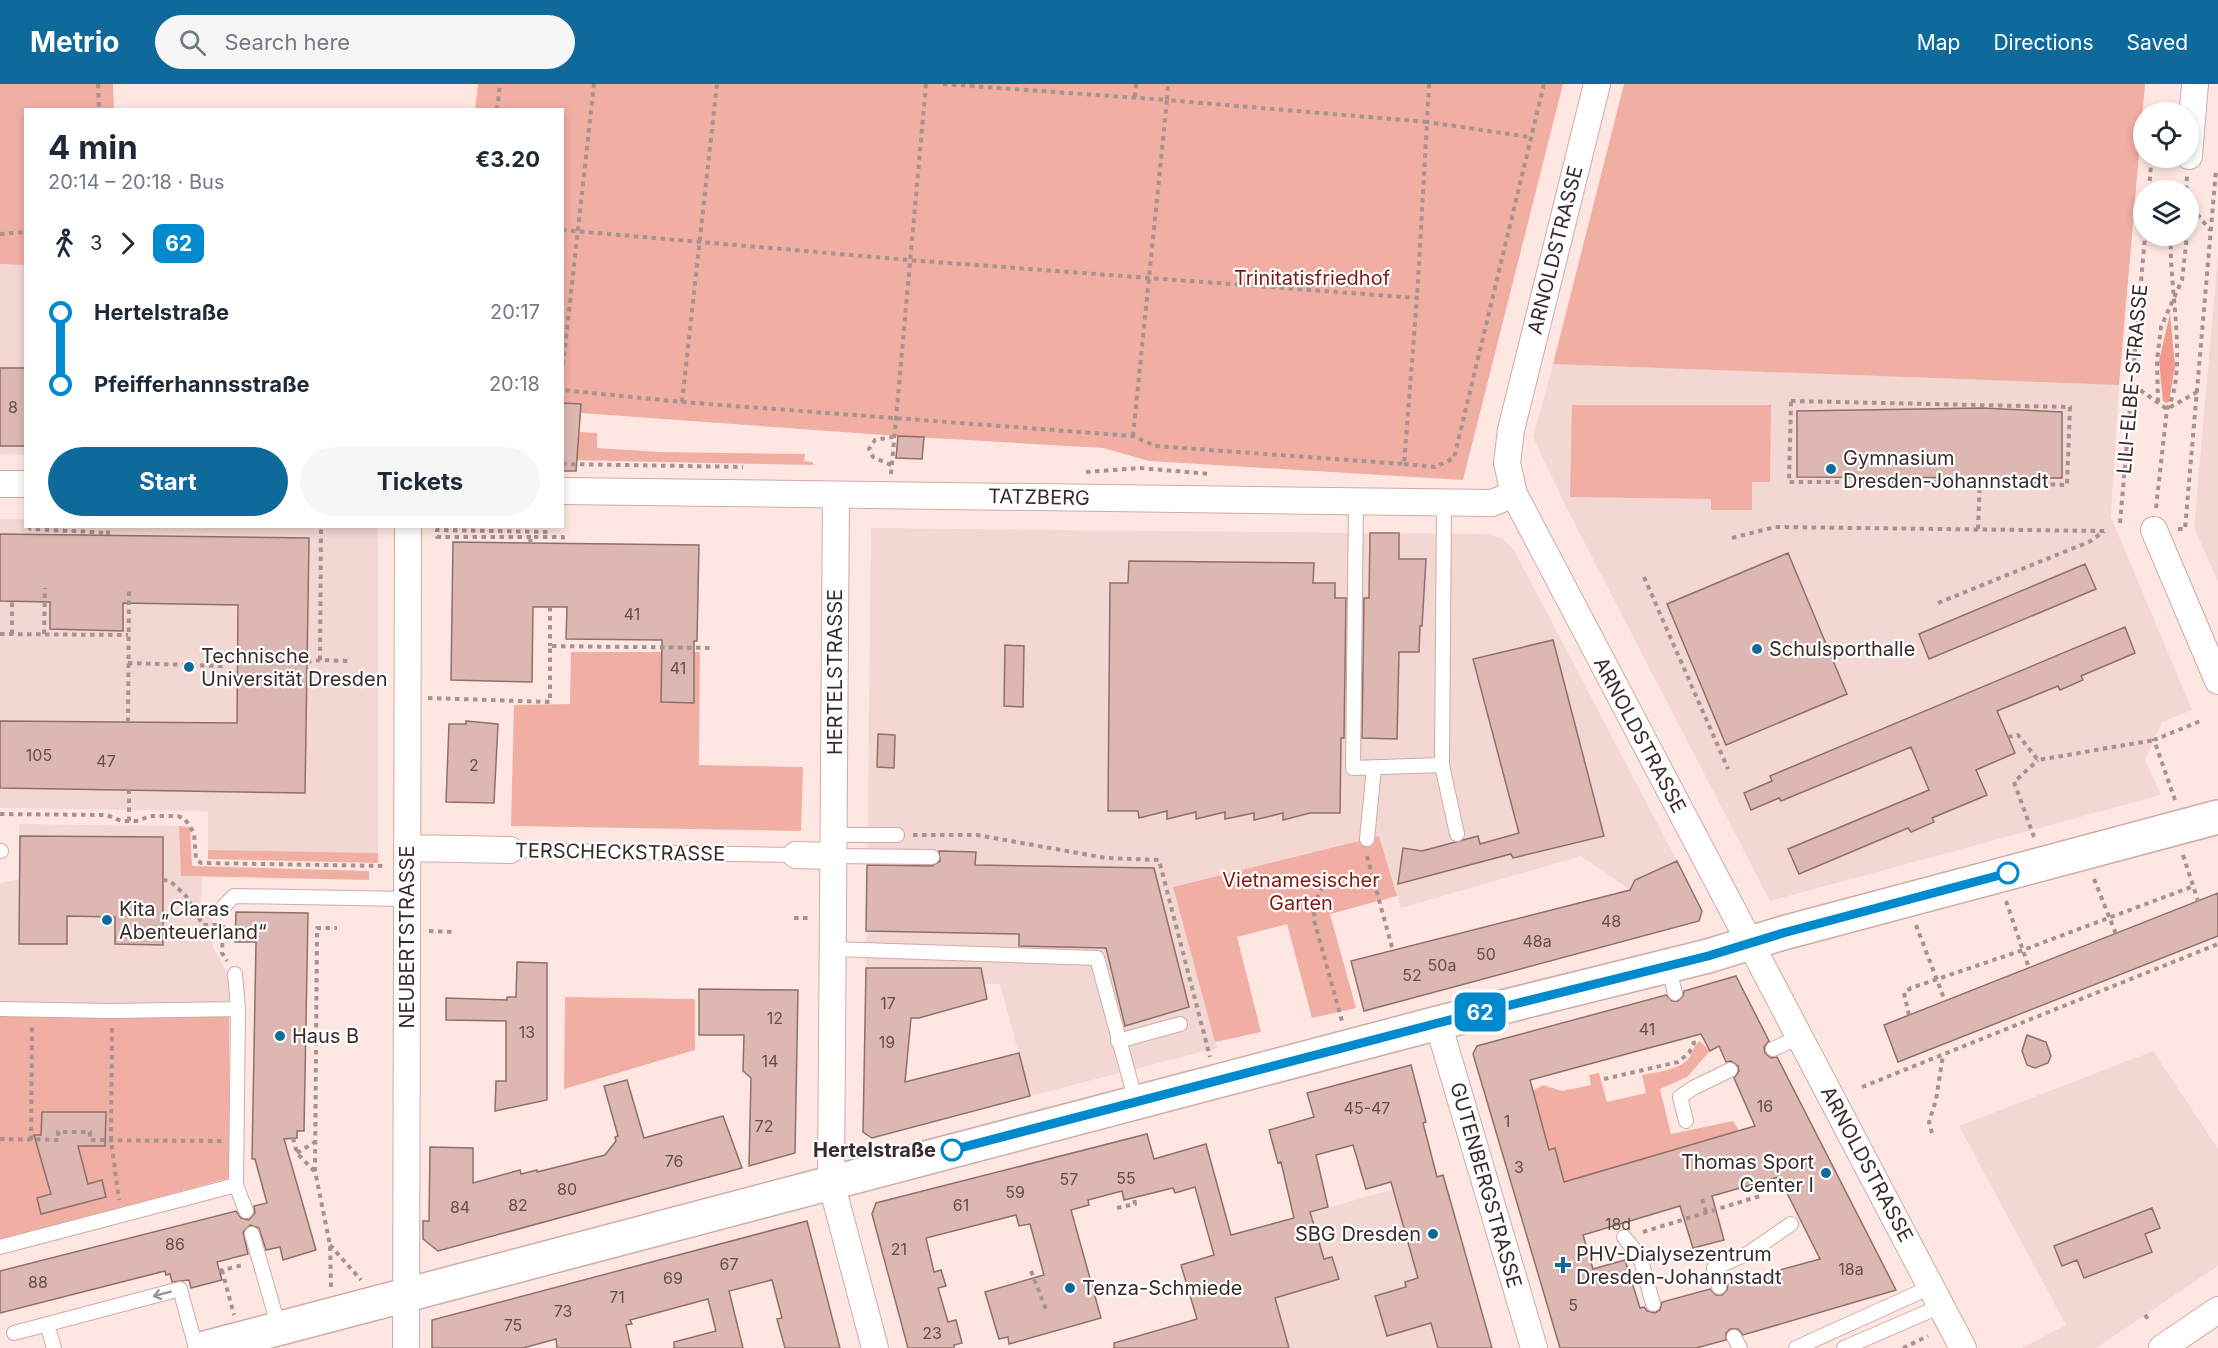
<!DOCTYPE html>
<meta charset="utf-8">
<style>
body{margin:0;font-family:Inter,sans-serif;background:#f6f6f7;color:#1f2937;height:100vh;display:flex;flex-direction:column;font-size:22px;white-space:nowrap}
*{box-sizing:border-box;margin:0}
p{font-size:20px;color:#747a83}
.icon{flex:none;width:33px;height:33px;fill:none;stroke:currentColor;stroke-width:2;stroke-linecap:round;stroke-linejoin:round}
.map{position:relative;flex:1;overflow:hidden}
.drawer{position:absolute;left:24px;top:24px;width:540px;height:420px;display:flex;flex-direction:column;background:#fff;border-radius:0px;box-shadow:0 3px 9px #0003}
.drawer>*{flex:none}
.badge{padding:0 12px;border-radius:9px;font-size:21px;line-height:39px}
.fabs{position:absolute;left:2133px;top:18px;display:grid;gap:12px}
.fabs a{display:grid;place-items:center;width:66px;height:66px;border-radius:50%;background:#fff;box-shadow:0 3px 9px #0003;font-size:30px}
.map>.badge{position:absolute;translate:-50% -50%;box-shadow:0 0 0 3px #fff}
.legs{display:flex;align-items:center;gap:9px;height:66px;padding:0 24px;font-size:20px}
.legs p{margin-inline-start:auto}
.headline{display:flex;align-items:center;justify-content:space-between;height:102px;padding:0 24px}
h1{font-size:33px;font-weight:700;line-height:45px}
.button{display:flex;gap:12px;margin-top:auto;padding:12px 24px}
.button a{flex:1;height:69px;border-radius:36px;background:#0e6a9a;color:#fff;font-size:24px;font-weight:700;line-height:69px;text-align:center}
.button a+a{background:#f6f6f7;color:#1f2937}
ul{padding:0 24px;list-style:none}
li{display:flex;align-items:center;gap:21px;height:72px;font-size:22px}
li i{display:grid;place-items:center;width:9px;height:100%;margin:0 8px;background:currentColor}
li i::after{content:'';width:15px;height:15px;margin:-8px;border:4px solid;border-radius:50%;background:#fff}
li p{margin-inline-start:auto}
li:first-child i{background:linear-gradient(#0000 50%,currentColor 0)}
li:last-child i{background:linear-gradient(currentColor 50%,#0000 0)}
header{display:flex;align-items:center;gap:36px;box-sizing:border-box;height:84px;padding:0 30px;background:#0e6a9a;color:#fff}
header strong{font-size:28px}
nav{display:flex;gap:33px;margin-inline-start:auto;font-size:21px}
.search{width:420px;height:54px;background:#f6f6f7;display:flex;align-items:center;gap:15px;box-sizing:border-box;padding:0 21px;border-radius:33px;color:#747a83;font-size:22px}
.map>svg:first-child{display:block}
.built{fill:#f2d7d2}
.green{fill:#f1aea3}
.water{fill:#f3998c}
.building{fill:#ddb8b2;stroke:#906f6a;stroke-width:1.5;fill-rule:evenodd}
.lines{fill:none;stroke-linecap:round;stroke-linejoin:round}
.service-casing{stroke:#cfaba5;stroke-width:16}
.minor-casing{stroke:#cfaba5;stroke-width:28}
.tertiary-casing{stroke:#cfaba5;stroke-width:36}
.path{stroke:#a69390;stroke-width:4;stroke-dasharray:4.5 4.5;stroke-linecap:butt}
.service{stroke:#fff;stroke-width:14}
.minor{stroke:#fff;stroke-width:26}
.tertiary{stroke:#fff;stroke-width:33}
.oneway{stroke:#9c9594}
.line-1-casing{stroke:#fff;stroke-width:14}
.line-1{stroke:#008ace;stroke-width:9}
.poi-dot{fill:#0e6a9a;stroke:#fff;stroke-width:2}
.stop-1-dot{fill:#fff;stroke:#008ace;stroke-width:3}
.labels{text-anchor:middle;stroke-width:4.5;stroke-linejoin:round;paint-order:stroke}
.number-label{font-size:16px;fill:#624e4b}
.street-label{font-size:20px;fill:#392b29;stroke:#fff}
.park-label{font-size:20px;fill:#821912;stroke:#fff}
.poi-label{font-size:20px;fill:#392b29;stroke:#fff;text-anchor:start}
.stop-label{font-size:20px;font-weight:bold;fill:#392b29;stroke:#fff;text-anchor:end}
</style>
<header>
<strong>Metrio</strong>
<div class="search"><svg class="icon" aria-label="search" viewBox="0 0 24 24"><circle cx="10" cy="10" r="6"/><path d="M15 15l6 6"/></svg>Search here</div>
<nav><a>Map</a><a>Directions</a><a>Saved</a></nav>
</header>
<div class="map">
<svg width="2218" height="1264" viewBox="0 0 2218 1264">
<rect width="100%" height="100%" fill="#fee7e3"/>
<path class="built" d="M2218 172V498L2194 443Z
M0 180 25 181V371L0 370Z
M1553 280 2119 301 2111 433 2192 626 2162 638 2145 676 2161 711 1770 817 1566 423 1533 353Z
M0 435H25L26 442 378 443V769L208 766V727L0 724Z
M871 444 1485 450 1502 454 1514 466 1677 777 1635 796 1630 806 1581 772 1401 824 1379 752 1173 803 1217 964 1030 1012 1000 900H984L981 884H866Z
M19 740 179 742 181 792 202 793 201 824 213 831V864L230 894 229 923 0 922V799L19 795Z
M2153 967 2218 1065V1182L2096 1264H2022L2066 1241 1959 1042Z
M1443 1091 1492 1264H1259L1269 1192 1299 1185 1285 1136Z"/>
<path class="green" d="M0 0H113L114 25 26 26 25 181 0 180Z
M478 0H1563L1463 396 1149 377 1103 364 898 352 581 329 579 348 597 349V364L659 368 805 370 804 377 813 378V381L563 376 562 26H475Z
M1624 0H2145L2119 301 1553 280Z
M1572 321H1771L1770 398H1752V426H1711V415L1570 413Z
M571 568H700L699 681 803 683 801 747 511 742 514 621 570 620Z
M179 742 190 743 192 782 369 787V796L181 792Z
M1379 752 1397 812 1330 830 1356 924 1312 934 1287 840 1237 853 1261 948 1215 958 1173 803Z
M208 766 378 769V779L208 775Z
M565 913 695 915V966L564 1005Z
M0 922 229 923V1094L0 1157Z
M1700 957 1710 967 1687 993 1660 1005 1671 1050 1733 1037 1742 1051 1558 1100 1560 1081 1555 1065 1549 1066 1532 1007 1543 1001 1562 1007 1591 1001 1589 991 1599 989 1607 1018 1646 1009 1642 991C1656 988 1680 986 1689 974 1693 968 1694 961 1700 957Z"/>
<path class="water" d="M2170 230 2175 282 2169 318 2166 319 2163 317 2159 277Z"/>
<path class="building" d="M0 284H26V362H0Z
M562 319 581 320 576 387H562Z
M1982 324 2062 328V394L1797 393V327Z
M898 352 924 353 922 375 896 374Z
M1370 449H1399V475H1426L1422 542H1420L1419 568H1399L1397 655 1362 654 1364 514H1369Z
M0 450 309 454 305 709 0 704V637L237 639 238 521 123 519V547L50 545V518L0 517Z
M453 458 699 461 697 557H694V619L661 618 662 556 566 555 567 523H533L532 598 451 596Z
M1788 469 1847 610 1726 661 1667 520Z
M1129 477 1314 479 1313 499H1335V514H1346L1344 654H1341L1340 729H1310L1283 736V729L1254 736V729L1225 735V728L1196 735V728L1167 735V727L1139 734 1138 727H1108L1110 499H1128Z
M2085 480 2096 505 1929 575 1919 550Z
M2125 543 2135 569 2081 592 2083 596 2060 606 2058 602 1997 627 2015 669 1976 686 1987 711 1932 734 1934 738 1911 748 1908 744 1799 790 1788 765 1929 706 1911 663 1781 717 1779 714 1751 726 1744 709 1772 697 1770 692Z
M1553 556 1604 752 1513 774 1511 770 1398 800 1403 764 1422 767 1478 752 1480 760 1519 749 1473 575Z
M1005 561 1024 562 1023 623 1004 622Z
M466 637 498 640 494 719 446 718 449 640H466Z
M878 650 895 651 894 684 877 683Z
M20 752 163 753V861L115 860V833L67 832V860H19Z
M939 767 976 768 975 781 1154 784 1189 923 1125 942 1106 864 1019 862V850L866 847 867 781 932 782 940 777Z
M1677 777 1702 827 1699 837 1364 927 1351 877 1630 806 1635 796Z
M2218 809V852L1898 978 1884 941Z
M236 828 308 829 304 1047H297V1054L284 1055 316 1166 283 1176 280 1163 266 1166 259 1144 250 1141 243 1148 248 1170 217 1178 222 1196 191 1204 189 1196 172 1198 170 1190 166 1191 165 1187 0 1229V1187L236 1127 241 1134 249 1136 255 1129 254 1122 267 1119 255 1075H252L256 858H235Z
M517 878 547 879V1016L495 1027 496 997H506V937L446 936V914L507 916V913H516Z
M866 884H981L987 915 919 934H911L905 998 1019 969 1030 1012 872 1054 863 1048Z
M1736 892 1769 957 1764 963 1765 969 1771 974 1777 973 1896 1206 1743 1251 1738 1245H1730L1726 1249V1256L1696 1264H1560L1473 970 1477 962 1666 911 1672 917H1678L1683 912 1684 907ZM1701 950 1710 967 1719 962 1726 978 1731 977 1738 982 1739 987 1734 994 1755 1042 1564 1098 1555 1064 1549 1066 1530 996ZM1779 1093 1820 1175 1728 1200 1727 1206 1722 1211H1716L1710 1205 1662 1218 1660 1226 1655 1229 1647 1227 1644 1223 1640 1224 1625 1176 1593 1185 1583 1151 1680 1122 1693 1164 1724 1156 1712 1112Z
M699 905 798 906 795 1069 749 1082 751 994 743 987 744 951H699Z
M2027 951 2046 958 2051 972 2048 979 2035 984 2027 981 2022 967Z
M1411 981 1426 1038 1423 1039 1437 1093 1443 1091 1492 1264H1438L1431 1239 1387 1252 1375 1212 1406 1203 1405 1198 1418 1194 1391 1098 1366 1105 1353 1061 1316 1071 1328 1123 1310 1128 1324 1175 1332 1173 1339 1195 1275 1214 1289 1264H1114V1259L1197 1235 1181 1181 1214 1171 1195 1103 1175 1109 1173 1104 1124 1116 1122 1107 1088 1116 1089 1121 1071 1126 1101 1234 1009 1260 1008 1253 999 1255 985 1208 1044 1191 1030 1140 1019 1142 1016 1131 926 1154 934 1188 941 1186 946 1202 938 1204 948 1238 956 1236 962 1259 954 1261V1264H908L872 1130 876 1119 1147 1050 1154 1075 1206 1060 1231 1151 1294 1134 1281 1078 1278 1079 1269 1046 1314 1033 1307 1009Z
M627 996 644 1054 723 1032 742 1084 438 1167 423 1155V1137H429L430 1063 473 1064V1099L520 1086 521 1090 537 1086V1088L605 1071 616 1057 615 1053 618 1052 604 1002Z
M42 1028H106L105 1062H78L88 1100 102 1096 106 1113 41 1130 37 1114 51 1110 34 1051H41Z
M2152 1124 2160 1144 2145 1150 2152 1168 2084 1194 2077 1176 2062 1182 2054 1162Z
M807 1137 840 1264H785L777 1235 782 1234 772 1196 729 1207 743 1264H674V1258L716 1247 708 1215 630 1236 632 1240 626 1241 631 1264H557L556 1255 523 1264H432V1236Z"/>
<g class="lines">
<defs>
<path id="service" d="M1356 417 1353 684 1442 681
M1444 418 1442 681 1457 750
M833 751H897
M1367 755 1374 684
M510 766 796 771
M0 767H1
M833 772 932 773
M224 822 234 812 407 815
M833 865 1097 874 1136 1018
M1668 882 1675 909
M0 925 112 927 238 925
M1118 957 1180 940
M1773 965 1800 953
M1686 1037 1680 1013 1693 1004 1730 986
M236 1101 246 1127
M252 1150 279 1244
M1624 1153 1640 1173 1653 1220
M0 1163 236 1101 238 925 235 890
M1719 1203 1714 1184 1749 1169 1791 1140
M47 1240 54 1264
M14 1249 180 1205 196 1264
M1734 1253 1740 1264
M1796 1264 1931 1203
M1844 1264 1941 1222"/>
<path id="minor" d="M1597 0 1511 346 1507 379 1514 410 1963 1264
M2189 72 2195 0
M0 400H26
M562 407 1492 419 1514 410
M836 411 831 1098 875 1264
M2154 446 2218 597
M407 764 510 766
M796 771 833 772
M1438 939 1534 1264
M406 1264 408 442
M2162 1264 2218 1226"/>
<path id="tertiary" d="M205 1264 1438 939 1708 872 1783 849 2218 733"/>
</defs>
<use href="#service" class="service-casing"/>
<use href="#minor" class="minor-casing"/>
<use href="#tertiary" class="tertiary-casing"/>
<path class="path" d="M98 0 99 26
M943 0 1167 16 1168 0
M1429 0 1427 38 1530 53
M1135 13 1136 0
M497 26 500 0
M2149 106 2151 80
M2186 106 2187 92
M2188 115 2193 125 2210 146
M562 146 909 176 1417 214 1404 380 1155 362 1133 352 682 318 562 306
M0 150 26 148
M562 290 594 0
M2133 301 2167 325 2197 308
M1791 317 2070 323 2067 401 1979 398H1789Z
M682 318 717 0
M2158 318 2157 277 2161 243 2182 196 2187 152
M1133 352 1167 16 1427 38 1417 214
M562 380 743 383
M1404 380 1435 383 1454 374 1544 0
M891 381 873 373 869 365 875 356 893 353
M1086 388 1140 384 1210 390
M891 390 926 0
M2156 424 2167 325C2189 287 2168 199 2171 152
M2120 439 2145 152
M28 442 31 445 108 449
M1978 445 1980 394
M2178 445H2185L2216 86
M108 451V442
M531 453H437V446L549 448
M1732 454 1775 443 2105 447
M530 459 531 453H563V459
M1644 493 1728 685
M1938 519 2091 457 2104 447
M550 523V562
M0 550 128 551
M12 550V517
M44 550 45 504
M320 576 321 442
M307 578 320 576 349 577
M128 579 221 582 237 574
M428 614 550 618V562L714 564
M128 638 129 504
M2008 653 2018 651 2038 676 2154 656
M2175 716 2154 656 2203 636
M0 730 107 731 121 737H139L149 732H178L185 735 194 749 196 775 201 779 386 782
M129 737V706
M913 751H977L1106 774 1159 776 1210 973
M2034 753 2014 698 2038 676
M2183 771 2198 817
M1367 772 1393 867
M2094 795 2116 850
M163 796 170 797 186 812 203 841H223
M1329 796C1317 808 1314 819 1314 836L1342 937
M2006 817 2029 884
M794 834H811
M223 841 222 869 227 877
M1916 841 1945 917
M429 847 453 848
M1909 931 1904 909 1911 904 2023 866 2194 802
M112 944 111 1056 119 1116
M1604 995 1678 978 1689 969 1694 959 1692 952
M1862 1003 2218 860
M1932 1049 1929 1038 1936 1016 1943 971
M293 1054 297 1069 314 1087
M0 1055 59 1056 58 1048H90V1056L222 1057
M31 1056 32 942
M297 1069 315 1058
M1702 1115 1706 1128
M1117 1124 1135 1120 1134 1114
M1643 1148 1760 1112
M330 1161 361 1196
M222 1186 234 1231
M219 1187 243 1181 244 1183
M1031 1187 1047 1228
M331 1203 330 1161 315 1087 317 844H337
M2145 1231 2148 1235
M1903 1264 1928 1252"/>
<use href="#service" class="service"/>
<use href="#minor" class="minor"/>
<use href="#tertiary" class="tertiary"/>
</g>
<defs><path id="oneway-shaft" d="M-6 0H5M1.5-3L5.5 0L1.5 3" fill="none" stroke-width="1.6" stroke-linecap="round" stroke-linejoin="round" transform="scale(1.5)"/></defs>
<use class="oneway" href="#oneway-shaft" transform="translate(162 1210) rotate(165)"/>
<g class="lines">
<defs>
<path id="line-1" d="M952 1066 1438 939 1708 872 1783 849 2008 789"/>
</defs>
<use href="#line-1" class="line-1-casing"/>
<use href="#line-1" class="line-1"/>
</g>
<g class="poi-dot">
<circle cx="1831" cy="385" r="6"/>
<circle cx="1757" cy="565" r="6"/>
<circle cx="189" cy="583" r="6"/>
<circle cx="107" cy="836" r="6"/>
<circle cx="280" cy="952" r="6"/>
<circle cx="1826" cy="1089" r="6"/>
<circle cx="1433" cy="1150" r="6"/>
<path d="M1560 1172h6v6h6v6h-6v6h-6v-6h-6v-6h6z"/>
<circle cx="1070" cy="1204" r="6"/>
</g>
<g class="stop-1-dot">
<circle cx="2008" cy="789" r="10"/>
<circle cx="952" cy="1066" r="10"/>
</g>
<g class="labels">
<g class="number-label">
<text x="13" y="329">8</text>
<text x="632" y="536">41</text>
<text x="678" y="590">41</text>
<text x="39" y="677">105</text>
<text x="106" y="683">47</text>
<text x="474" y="687">2</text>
<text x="1611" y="843">48</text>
<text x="1537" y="863">48a</text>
<text x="1486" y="876">50</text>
<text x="1442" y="887">50a</text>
<text x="1412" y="897">52</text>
<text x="888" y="925">17</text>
<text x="775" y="940">12</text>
<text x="1647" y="951">41</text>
<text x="527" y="954">13</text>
<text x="887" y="964">19</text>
<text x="770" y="983">14</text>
<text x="1765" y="1028">16</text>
<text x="1367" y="1030">45-47</text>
<text x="1507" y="1043">1</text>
<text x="764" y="1048">72</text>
<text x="674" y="1083">76</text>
<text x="1519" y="1089">3</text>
<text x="1126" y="1100">55</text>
<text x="1069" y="1101">57</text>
<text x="567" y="1111">80</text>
<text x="1015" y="1114">59</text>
<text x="518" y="1127">82</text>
<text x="961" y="1127">61</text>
<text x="460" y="1129">84</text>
<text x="1618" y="1146">18d</text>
<text x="175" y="1166">86</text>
<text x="899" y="1171">21</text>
<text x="729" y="1186">67</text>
<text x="1851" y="1191">18a</text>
<text x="673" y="1200">69</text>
<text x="38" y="1204">88</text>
<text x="617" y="1219">71</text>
<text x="1573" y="1227">5</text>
<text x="563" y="1233">73</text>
<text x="513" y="1247">75</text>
<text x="932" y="1255">23</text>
</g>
<g class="street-label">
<text transform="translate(1555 166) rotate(-76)" y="7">ARNOLDSTRASSE</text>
<text transform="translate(2132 295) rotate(-85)" y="7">LILI-ELBE-STRASSE</text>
<text transform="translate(1039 413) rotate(1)" y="7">TATZBERG</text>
<text transform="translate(835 588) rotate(-90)" y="7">HERTELSTRASSE</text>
<text transform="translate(1640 651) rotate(62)" y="7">ARNOLDSTRASSE</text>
<text transform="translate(620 768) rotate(1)" y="7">TERSCHECKSTRASSE</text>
<text transform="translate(407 853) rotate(-90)" y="7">NEUBERTSTRASSE</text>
<text transform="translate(1867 1080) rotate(62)" y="7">ARNOLDSTRASSE</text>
<text transform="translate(1486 1101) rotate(74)" y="7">GUTENBERGSTRASSE</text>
</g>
<g class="park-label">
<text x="1312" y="201">Trinitatisfriedhof</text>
<text x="1301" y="803">Vietnamesischer<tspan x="1301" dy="23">Garten</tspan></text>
</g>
<g class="poi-label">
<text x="1843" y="381">Gymnasium<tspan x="1843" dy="23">Dresden-Johannstadt</tspan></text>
<text x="1769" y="572">Schulsporthalle</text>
<text x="201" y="579">Technische<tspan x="201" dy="23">Universität Dresden</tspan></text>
<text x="119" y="832">Kita „Claras<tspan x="119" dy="23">Abenteuerland“</tspan></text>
<text x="292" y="959">Haus B</text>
<text x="1814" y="1085" text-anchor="end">Thomas Sport<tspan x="1814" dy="23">Center I</tspan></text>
<text x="1421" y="1157" text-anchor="end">SBG Dresden</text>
<text x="1576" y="1177">PHV-Dialysezentrum<tspan x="1576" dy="23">Dresden-Johannstadt</tspan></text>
<text x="1082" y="1211">Tenza-Schmiede</text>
</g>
<g class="stop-label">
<text x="936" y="1073">Hertelstraße</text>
</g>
</g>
</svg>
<div class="fabs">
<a><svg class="icon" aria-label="locate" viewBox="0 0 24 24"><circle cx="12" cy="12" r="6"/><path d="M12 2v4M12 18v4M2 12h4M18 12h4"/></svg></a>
<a><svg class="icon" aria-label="layers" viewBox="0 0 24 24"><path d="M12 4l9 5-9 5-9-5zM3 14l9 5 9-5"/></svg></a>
</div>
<b class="badge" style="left:1480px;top:928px;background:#008ace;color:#fff">62</b>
<section class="drawer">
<div class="headline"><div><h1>4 min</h1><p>20:14 – 20:18 · Bus</p></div><b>€3.20</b></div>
<div class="legs"><svg class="icon" aria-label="walk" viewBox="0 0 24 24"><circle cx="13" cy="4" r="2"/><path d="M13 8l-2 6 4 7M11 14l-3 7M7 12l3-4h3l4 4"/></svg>3<svg class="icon" aria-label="forward" viewBox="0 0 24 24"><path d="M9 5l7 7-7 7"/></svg><b class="badge" style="background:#008ace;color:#fff">62</b></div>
<ul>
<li><i style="color:#008ace"></i><b>Hertelstraße</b><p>20:17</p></li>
<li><i style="color:#008ace"></i><b>Pfeifferhannsstraße</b><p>20:18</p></li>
</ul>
<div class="button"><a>Start</a><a>Tickets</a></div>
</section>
</div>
